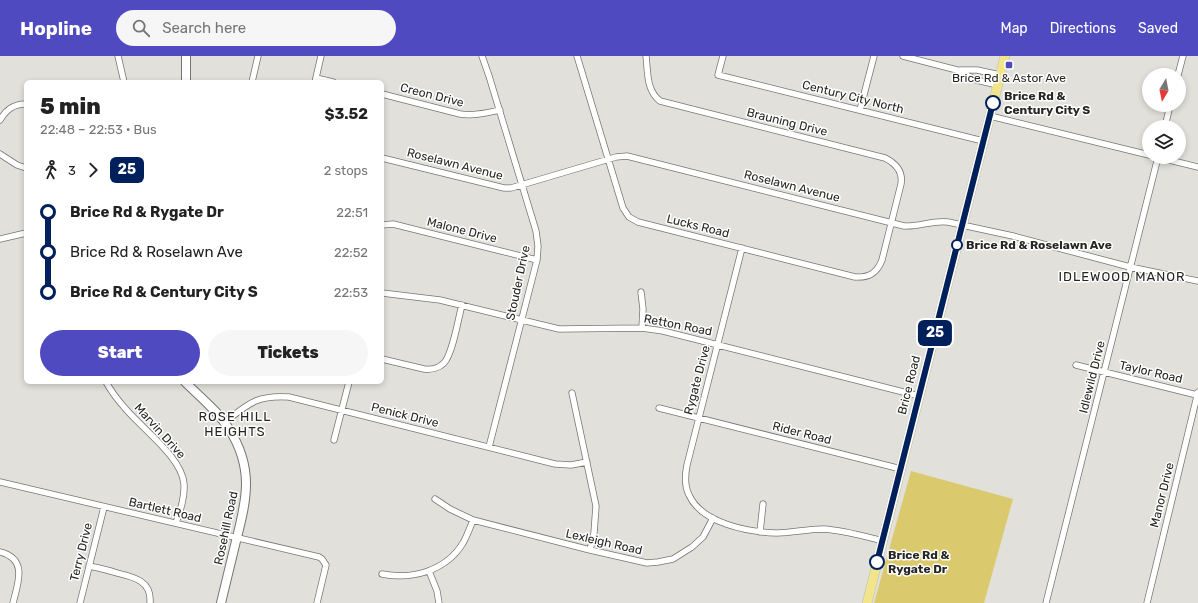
<!DOCTYPE html>
<meta charset="utf-8">
<style>
body{margin:0;font-family:Rubik,sans-serif;background:#f6f6f6;color:#222;height:100vh;display:flex;flex-direction:column;font-size:15px;white-space:nowrap}
*{box-sizing:border-box;margin:0}
p{font-size:13px;color:#767676}
.icon{flex:none;width:22px;height:22px;fill:none;stroke:currentColor;stroke-width:2;stroke-linecap:round;stroke-linejoin:round}
.map{position:relative;flex:1;overflow:hidden}
.panel{position:absolute;left:24px;top:24px;width:360px;height:304px;display:flex;flex-direction:column;background:#fff;border-radius:6px;box-shadow:0 2px 6px #0003}
.panel>*{flex:none}
.badge{padding:0 8px;border-radius:6px;font-size:14px;line-height:26px}
.needle{width:26px;rotate:190deg}
.fabs{position:absolute;left:1142px;top:12px;display:grid;gap:8px}
.fabs a{display:grid;place-items:center;width:44px;height:44px;border-radius:50%;background:#fff;box-shadow:0 2px 6px #0003;font-size:20px}
.map>.badge{position:absolute;translate:-50% -50%;box-shadow:0 0 0 2px #fff}
.legs{display:flex;align-items:center;gap:6px;height:44px;padding:0 16px;font-size:13px}
.legs p{margin-inline-start:auto}
.overview{display:flex;align-items:center;justify-content:space-between;height:68px;padding:0 16px}
h1{font-size:22px;font-weight:800;line-height:30px}
.cta{display:flex;gap:8px;margin-top:auto;padding:8px 16px}
.cta a{flex:1;height:46px;border-radius:24px;background:#504ac1;color:#fff;font-size:16px;font-weight:800;line-height:46px;text-align:center}
.cta a+a{background:#f6f6f6;color:#222}
ul{padding:0 16px;list-style:none}
li{display:flex;align-items:center;gap:14px;height:40px;font-size:15px}
li i{display:grid;place-items:center;width:6px;height:100%;margin:0 5px;background:currentColor}
li i::after{content:'';width:10px;height:10px;margin:-5px;border:3px solid;border-radius:50%;background:#fff}
li p{margin-inline-start:auto}
li:first-child i{background:linear-gradient(#0000 50%,currentColor 0)}
li:last-child i{background:linear-gradient(currentColor 50%,#0000 0)}
header{display:flex;align-items:center;gap:24px;box-sizing:border-box;height:56px;padding:0 20px;background:#504ac1;color:#fff}
header strong{font-size:19px}
nav{display:flex;gap:22px;margin-inline-start:auto;font-size:14px}
.search{width:280px;height:36px;background:#f6f6f6;display:flex;align-items:center;gap:10px;box-sizing:border-box;padding:0 14px;border-radius:22px;color:#767676;font-size:15px}
.map>svg:first-child{display:block}
.green{fill:#dbca6d}
.lines{fill:none;stroke-linecap:round;stroke-linejoin:round}
.street-casing{stroke:#767671;stroke-width:7}
.secondary-casing{stroke:#767671;stroke-width:10}
.primary-casing{stroke:#bebebd;stroke-width:10}
.street{stroke:#fff;stroke-width:5.5}
.secondary{stroke:#fff;stroke-width:8}
.primary{stroke:#f2e48b;stroke-width:9}
.line-1-casing{stroke:#fff;stroke-width:9}
.line-1{stroke:#00205b;stroke-width:6}
.poi-dot{fill:#504ac1;stroke:#fffffe;stroke-width:1.5}
.stop-1-dot{fill:#fff;stroke:#00205b;stroke-width:2}
.labels{text-anchor:middle;stroke-width:3;stroke-linejoin:round;paint-order:stroke}
.poi-label{font-size:12px;fill:#262624;stroke:#fffffe}
.street-label{font-size:12px;fill:#262624;stroke:#fffffe}
.stop-label{font-size:12px;font-weight:bold;fill:#262624;stroke:#fffffe;text-anchor:start}
.neighbourhood-label{font-size:13px;letter-spacing:1px;fill:#262624;stroke:#fffffe}
</style>
<header>
<strong>Hopline</strong>
<div class="search"><svg class="icon" aria-label="search" viewBox="0 0 24 24"><circle cx="10" cy="10" r="6"/><path d="M15 15l6 6"/></svg>Search here</div>
<nav><a>Map</a><a>Directions</a><a>Saved</a></nav>
</header>
<div class="map">
<svg width="1198" height="547" viewBox="0 0 1198 547">
<rect width="100%" height="100%" fill="#e1e0db"/>
<path class="green" d="M911 415 1013 443 984 547H874Z"/>
<g class="lines">
<defs>
<path id="street" d="M118 0 124 26
M482 0 489 20 536 175 538 190 537 204 489 391
M577 0 623 152 629 161 638 166 855 221C869 222 877 217 882 204L901 128C903 116 897 108 885 102L660 45C646 34 648 16 646 0
M723 0 718 19 983 85
M903 0 957 14 976 24 998 29
M960 14H977L1000 19
M1178 19 1183 0
M316 22 333 26
M252 26 258 0
M315 26 321 0
M382 38 460 58C474 60 486 57 500 54
M860 54 874 0
M990 60 1149 99
M0 64C6 54 13 48 26 48
M1165 71 1170 49
M0 98 17 109 26 112
M1157 101 1198 111
M382 102 504 132H511L616 101 627 100 904 170C919 171 933 164 948 166L1013 180 1130 211 1198 225
M382 169 393 168 537 204
M0 183 26 177
M742 192 687 409C685 419 684 429 689 439 702 468 749 476 777 477 792 477 807 473 823 473 843 474 863 480 883 485
M641 236 643 253 642 272
M382 237 440 244 559 273 642 272 663 275 919 340
M382 303 424 313C431 314 439 312 444 307 453 297 458 263 462 249
M1076 309 1197 339
M106 326C111 335 117 343 124 351 141 372 182 401 184 428 185 441 180 455 176 467
M572 337 596 450 594 477 590 494
M659 352 901 413
M224 367C248 348 256 339 289 341L555 408 571 409 587 406
M334 384 349 326
M0 426 319 501 322 503 326 509 317 547
M435 443 450 453 473 464 590 494 647 507 658 506 673 503 692 491 703 481 713 462
M760 476 763 448
M0 496C28 503 18 527 13 547
M89 510C99 512 108 514 117 517 134 521 152 525 150 547
M429 515 437 535 439 547
M382 518C412 524 446 515 463 487 467 480 470 472 473 464
M80 547 104 451
M1046 547 1158 101
M1147 547 1198 336"/>
<path id="secondary" d="M186 26V0
M185 326C200 341 218 355 229 373 254 412 247 443 236 485 231 505 226 526 221 547"/>
<path id="primary" d="M867 547 1005 0"/>
</defs>
<use href="#street" class="street-casing"/>
<use href="#secondary" class="secondary-casing"/>
<use href="#primary" class="primary-casing"/>
<use href="#street" class="street"/>
<use href="#secondary" class="secondary"/>
<use href="#primary" class="primary"/>
</g>
<g class="lines">
<defs>
<path id="line-1" d="M877 506 993 47"/>
</defs>
<use href="#line-1" class="line-1-casing"/>
<use href="#line-1" class="line-1"/>
</g>
<rect class="poi-dot" x="1005" y="5" width="8" height="8" rx="2"/>
<g class="stop-1-dot">
<circle cx="993" cy="47" r="7"/>
<circle cx="957" cy="189" r="5"/>
<circle cx="877" cy="506" r="7"/>
</g>
<g class="labels">
<g class="poi-label">
<text x="1009" y="26">Brice Rd &amp; Astor Ave</text>
</g>
<g class="street-label">
<text transform="translate(432 39) rotate(14)" y="4">Creon Drive</text>
<text transform="translate(853 41) rotate(14)" y="4">Century City North</text>
<text transform="translate(787 66) rotate(14)" y="4">Brauning Drive</text>
<text transform="translate(455 108) rotate(14)" y="4">Roselawn Avenue</text>
<text transform="translate(792 130) rotate(14)" y="4">Roselawn Avenue</text>
<text transform="translate(698 170) rotate(14)" y="4">Lucks Road</text>
<text transform="translate(462 174) rotate(14)" y="4">Malone Drive</text>
<text transform="translate(518 227) rotate(-78)" y="4">Stouder Drive</text>
<text transform="translate(678 269) rotate(11)" y="4">Retton Road</text>
<text transform="translate(1151 316) rotate(13)" y="4">Taylor Road</text>
<text transform="translate(1092 321) rotate(-76)" y="4">Idlewild Drive</text>
<text transform="translate(697 324) rotate(-75)" y="4">Rygate Drive</text>
<text transform="translate(909 329) rotate(-76)" y="4">Brice Road</text>
<text transform="translate(405 359) rotate(14)" y="4">Penick Drive</text>
<text transform="translate(160 375) rotate(48)" y="4">Marvin Drive</text>
<text transform="translate(802 377) rotate(14)" y="4">Rider Road</text>
<text transform="translate(1162 439) rotate(-76)" y="4">Manor Drive</text>
<text transform="translate(165 454) rotate(13)" y="4">Bartlett Road</text>
<text transform="translate(226 472) rotate(-78)" y="4">Rosehill Road</text>
<text transform="translate(604 486) rotate(13)" y="4">Lexleigh Road</text>
<text transform="translate(81 496) rotate(-76)" y="4">Terry Drive</text>
</g>
<g class="stop-label">
<text x="1004" y="44">Brice Rd &amp;<tspan x="1004" dy="14">Century City S</tspan></text>
<text x="966" y="193">Brice Rd &amp; Roselawn Ave</text>
<text x="888" y="503">Brice Rd &amp;<tspan x="888" dy="14">Rygate Dr</tspan></text>
</g>
<g class="neighbourhood-label">
<text x="1122" y="225">IDLEWOOD MANOR</text>
<text x="235" y="365">ROSE HILL<tspan x="235" dy="15">HEIGHTS</tspan></text>
</g>
</g>
</svg>
<div class="fabs">
<a><svg class="needle" viewBox="-14 -14 28 28"><path d="M0-13l5 13h-10z" fill="#e53935"/><path d="M0 13l5-13h-10z" fill="#767676"/></svg></a>
<a><svg class="icon" aria-label="layers" viewBox="0 0 24 24"><path d="M12 4l9 5-9 5-9-5zM3 14l9 5 9-5"/></svg></a>
</div>
<b class="badge" style="left:935px;top:277px;background:#00205b;color:#fff">25</b>
<section class="panel">
<div class="overview"><div><h1>5 min</h1><p>22:48 – 22:53 · Bus</p></div><b>$3.52</b></div>
<div class="legs"><svg class="icon" aria-label="walk" viewBox="0 0 24 24"><circle cx="13" cy="4" r="2"/><path d="M13 8l-2 6 4 7M11 14l-3 7M7 12l3-4h3l4 4"/></svg>3<svg class="icon" aria-label="forward" viewBox="0 0 24 24"><path d="M9 5l7 7-7 7"/></svg><b class="badge" style="background:#00205b;color:#fff">25</b><p>2 stops</p></div>
<ul>
<li><i style="color:#00205b"></i><b>Brice Rd &amp; Rygate Dr</b><p>22:51</p></li>
<li><i style="color:#00205b"></i><span>Brice Rd &amp; Roselawn Ave</span><p>22:52</p></li>
<li><i style="color:#00205b"></i><b>Brice Rd &amp; Century City S</b><p>22:53</p></li>
</ul>
<div class="cta"><a>Start</a><a>Tickets</a></div>
</section>
</div>
